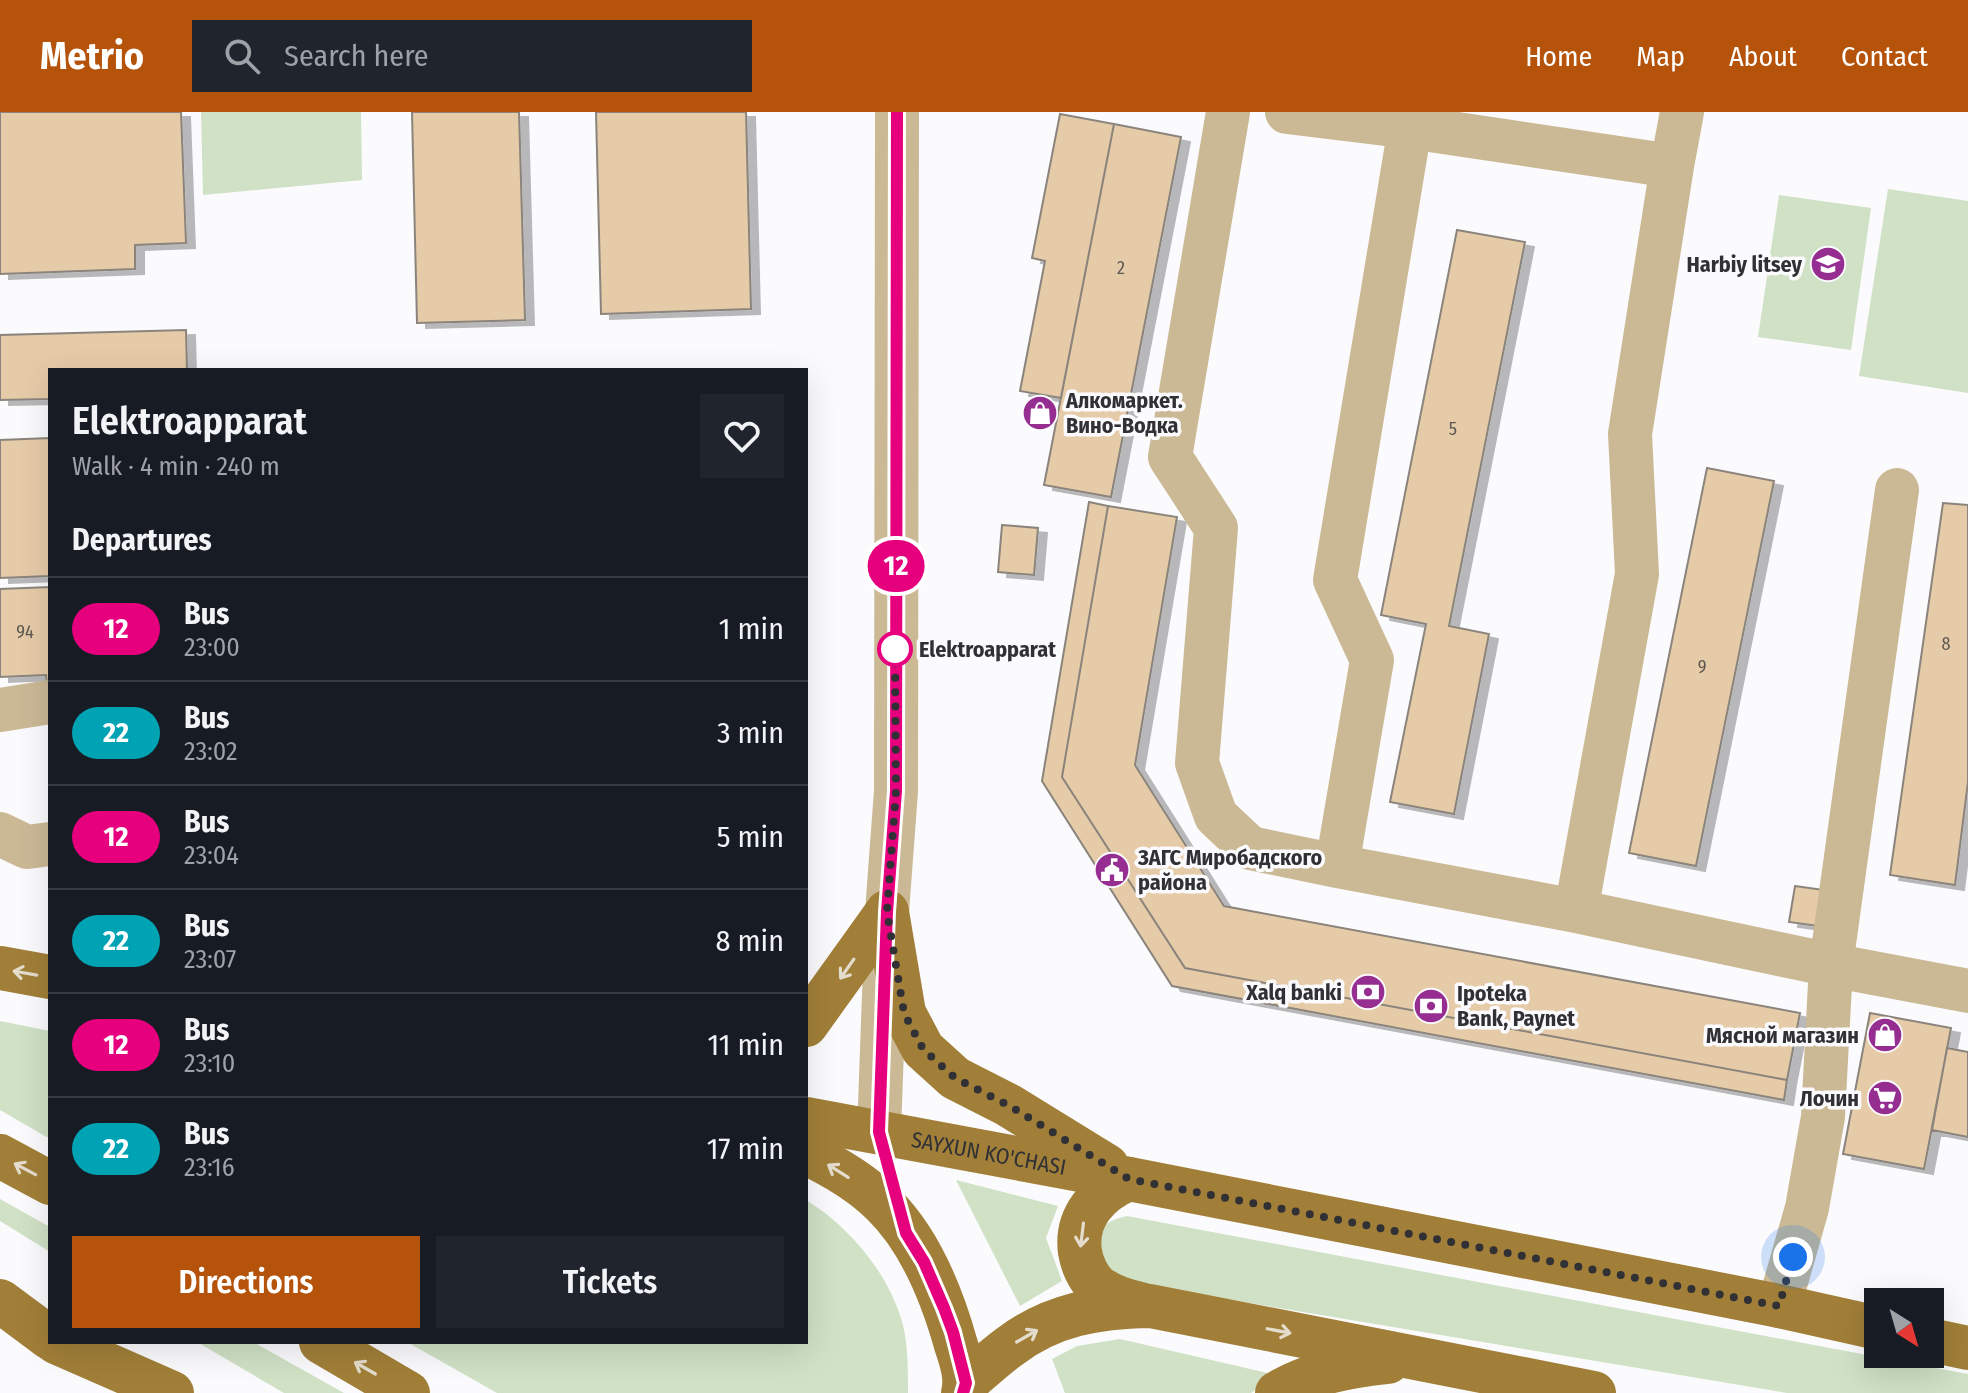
<!DOCTYPE html>
<meta charset="utf-8">
<style>
body{margin:0;font-family:"Fira Sans Condensed",sans-serif;background:#20242c;color:#f1f3f6;height:100vh;display:flex;flex-direction:column;font-size:30px;white-space:nowrap}
*{box-sizing:border-box;margin:0}
p{font-size:26px;color:#9ea1a6}
.icon{flex:none;width:44px;height:44px;fill:none;stroke:currentColor;stroke-width:2;stroke-linecap:round;stroke-linejoin:round}
.map{position:relative;flex:1;overflow:hidden}
.side{position:absolute;left:48px;top:256px;width:760px;height:976px;display:flex;flex-direction:column;background:#171b24;border-radius:0px;box-shadow:0 8px 32px #0002}
.side>*{flex:none}
.badge{padding:0 16px;border-radius:26px;font-size:28px;line-height:52px}
.needle{width:52px;rotate:143deg}
.controls{position:absolute;left:1864px;top:1176px;display:grid;gap:16px}
.controls a{display:grid;place-items:center;width:80px;height:80px;border-radius:0px;background:#171b24;box-shadow:0 8px 32px #0002;font-size:40px}
.you{position:absolute;width:40px;height:40px;margin:-20px;border:6px solid #fff;border-radius:50%;background:#1a73e8;box-shadow:0 0 0 12px #1a73e833}
.map>.badge{position:absolute;translate:-50% -50%;box-shadow:0 0 0 4px #fff}
h2{padding:0 24px;font-size:30px;line-height:72px}
.round{display:grid;place-items:center;flex:none;width:84px;height:84px;border-radius:0px;background:#20242c}
.summary{display:flex;align-items:center;justify-content:space-between;height:136px;padding:0 24px}
h1{font-size:38px;font-weight:600;line-height:60px}
.action{display:flex;gap:16px;margin-top:auto;padding:16px 24px}
.action a{flex:1;height:92px;border-radius:0px;background:#b45309;color:#fff;font-size:32px;font-weight:600;line-height:92px;text-align:center}
.action a+a{background:#20242c;color:#f1f3f6}
ul{padding:0;list-style:none}
li{display:flex;align-items:center;gap:24px;height:104px;padding:0 24px;border-top:2px solid #363941}
li div{flex:1}
li b{display:block;font-size:30px}
li em{font-style:normal}
li .badge{min-width:88px;font-weight:700;text-align:center}
header{display:flex;align-items:center;gap:48px;box-sizing:border-box;height:112px;padding:0 40px;background:#b45309;color:#fff}
header strong{font-size:38px}
nav{display:flex;gap:44px;margin-inline-start:auto;font-size:28px}
.search{width:560px;height:72px;background:#20242c;display:flex;align-items:center;gap:20px;box-sizing:border-box;padding:0 28px;border-radius:0px;color:#9ea1a6;font-size:30px}
.map>svg:first-child{display:block}
.green{fill:#d0e1c6}
.building{fill:#e6cba8;stroke:#8a847c;stroke-width:2;filter:url(#shadow)}
.lines{fill:none;stroke-linecap:round;stroke-linejoin:round}
.minor{stroke:#cbb996;stroke-width:44}
.major{stroke:#a17f38;stroke-width:44}
.oneway{stroke:#e4dccc}
.line-casing{stroke:#fff;stroke-width:18}
.line{stroke:#e6007e;stroke-width:12}
.walk{stroke:#313135;stroke-width:8;stroke-dasharray:0 14.4}
.stop-dot{fill:#fff;stroke:#e6007e;stroke-width:4}
.labels{text-anchor:middle;stroke-width:7;stroke-linejoin:round;paint-order:stroke}
.number-label{font-size:18px;fill:#5e5852}
.poi-label{font-size:22px;font-weight:bold;fill:#313135;stroke:#fbfbfd;text-anchor:end}
.stop-label{font-size:22px;font-weight:bold;fill:#313135;stroke:#fbfbfd;text-anchor:start}
.street-label{font-size:22px;fill:#313135;stroke:#fbfbfd}
</style>
<header>
<strong>Metrio</strong>
<div class="search"><svg class="icon" aria-label="search" viewBox="0 0 24 24"><circle cx="10" cy="10" r="6"/><path d="M15 15l6 6"/></svg>Search here</div>
<nav><a>Home</a><a>Map</a><a>About</a><a>Contact</a></nav>
</header>
<div class="map">
<svg width="1968" height="1281" viewBox="0 0 1968 1281">
<defs>
<filter id="shadow"><feDropShadow dx="9" dy="5" stdDeviation="0" flood-color="#0004"/></filter>
</defs>
<rect width="100%" height="100%" fill="#fbfbfd"/>
<path class="green" d="M201 0H361L362 68 203 83Z
M1888 77 1968 89V281L1859 264Z
M1779 83 1871 96 1851 238 1758 225Z
M0 909 50 919V1027L0 998Z
M956 1068 1058 1094 1046 1126 1062 1169 1020 1194Z
M0 1087 50 1115V1140L0 1109Z
M806 1088C849 1114 890 1163 903 1213 908 1235 908 1258 908 1281H497L407 1230H806Z
M1127 1104 1968 1262V1281H1787L1112 1168C1100 1137 1083 1114 1127 1104Z
M1120 1227 1276 1263 1251 1281H1065L1052 1247 1077 1234Z
M197 1230H253L344 1281H284Z"/>
<path class="building" d="M0 0H181L186 131 135 133V157L0 162Z
M412 0H519L525 208 417 211Z
M596 0H746L751 197 601 202Z
M1060 2 1114 12 1061 286 1020 279 1045 149 1032 146Z
M1114 12 1181 25 1111 385 1044 373Z
M1457 118 1525 130 1449 514 1489 522 1454 702 1390 690 1426 512 1381 503Z
M186 218 187 258H50V287L0 288V223Z
M50 326V464L0 466V328Z
M1707 356 1774 369 1696 754 1629 741Z
M1089 390 1108 394 1062 665 1185 856 1787 968 1784 988 1172 874 1042 669Z
M1943 391 1968 393V670L1955 773 1890 763Z
M1108 394 1177 405 1135 653 1224 794 1800 901 1787 968 1185 856 1062 665Z
M1002 413 1038 416 1034 463 998 460Z
M50 475V574H47L46 563 0 565V477Z
M1795 774 1824 778 1818 814 1789 810Z
M1870 901 1951 916 1924 1057 1843 1042Z
M1947 936 1968 940V1025L1932 1018Z"/>
<g class="lines">
<path class="minor" d="M1228 0 1170 345 1216 416 1197 651 1216 704 1250 736 1337 754
M1287 0 1410 15 1335 468 1372 548 1337 754 1576 799 1831 853 1968 879
M1412 0 1410 15 1672 54 1630 322 1637 462 1576 799
M1672 54 1682 0
M0 598 50 590
M0 722 27 735 50 732
M879 1020 887 800 896 679 897 0
M1779 1194 1807 1096 1823 1005 1831 853 1897 378"/>
<g class="major">
<path d="M887 800 904 901 923 937 955 966 1008 993 1107 1054"/>
<path d="M0 856 50 865"/>
<path d="M806 913 887 800"/>
<path id="s1" d="M806 1007 1129 1067 1779 1194 1878 1216"/>
<path d="M806 1041C833 1054 861 1070 883 1092 920 1128 942 1183 956 1233 961 1248 967 1265 963 1281"/>
<path d="M0 1044 50 1071"/>
<path d="M1129 1067C1098 1080 1075 1105 1080 1140 1082 1152 1088 1166 1097 1174 1111 1185 1128 1189 1144 1193"/>
<path d="M0 1189 50 1226"/>
<path d="M1930 1228 1968 1236"/>
<path d="M56 1230 172 1281"/>
<path d="M321 1230 408 1281"/>
<path d="M966 1271C980 1259 994 1246 1009 1235 1052 1202 1098 1195 1150 1194L1594 1281"/>
<path d="M1277 1281C1309 1261 1351 1254 1388 1250"/>
</g>
</g>
<defs><path id="oneway-shaft" d="M-6 0H5M1.5-3L5.5 0L1.5 3" fill="none" stroke-width="1.6" stroke-linecap="round" stroke-linejoin="round" transform="scale(2)"/></defs>
<g class="oneway">
<use href="#oneway-shaft" transform="translate(847 857) rotate(125)"/>
<use href="#oneway-shaft" transform="translate(25 861) rotate(-170)"/>
<use href="#oneway-shaft" transform="translate(25 1057) rotate(-152)"/>
<use href="#oneway-shaft" transform="translate(838 1059) rotate(-148)"/>
<use href="#oneway-shaft" transform="translate(1082 1123) rotate(97)"/>
<use href="#oneway-shaft" transform="translate(1279 1219) rotate(11)"/>
<use href="#oneway-shaft" transform="translate(1027 1224) rotate(-30)"/>
<use href="#oneway-shaft" transform="translate(365 1256) rotate(-150)"/>
</g>
<g class="lines">
<defs>
<path id="line" d="M897 0 896 679 887 800 879 1020 906 1121 924 1150 944 1196 953 1220 966 1271 963 1281"/>
</defs>
<use href="#line" class="line-casing"/>
<use href="#line" class="line"/>
<path class="walk" d="M895 537 896 679 887 800 904 901 923 937 955 966 1008 993 1129 1067 1779 1194 1793 1145"/>
</g>
<defs>
<symbol id="university-disc" viewBox="-11 -11 22 22"><circle r="9.5" fill="#962e92" stroke="#fbfbfd"/><path d="M0-5L7-2L0 1L-7-2ZM-4 1L0 2.5L4 1V4Q0 6-4 4Z" fill="#fff"/></symbol>
<symbol id="shop-disc" viewBox="-11 -11 22 22"><circle r="9.5" fill="#962e92" stroke="#fbfbfd"/><path d="M-5-2.5h2.3a2.7 3.5 0 0 1 5.4 0H5L5.5 6h-11ZM-1.5-2.5h3a1.5 2.3 0 0 0-3 0Z" fill="#fff"/></symbol>
<symbol id="civic-disc" viewBox="-11 -11 22 22"><circle r="9.5" fill="#962e92" stroke="#fbfbfd"/><path d="M-.6-6.5H3V-4.5H.6V-3L4-1V1h2V6H-6V1h2V-1L-.6-3ZM-1.2 2.5V6h2.4V2.5Z" fill="#fff"/></symbol>
<symbol id="bank-disc" viewBox="-11 -11 22 22"><circle r="9.5" fill="#962e92" stroke="#fbfbfd"/><path d="M-6-4H6V4H-6ZM0-2.3a2.3 2.3 0 1 0 0 4.6a2.3 2.3 0 1 0 0-4.6Z" fill="#fff"/></symbol>
<symbol id="supermarket-disc" viewBox="-11 -11 22 22"><circle r="9.5" fill="#962e92" stroke="#fbfbfd"/><path d="M-6-5.5h2.5l.6 2H6L4.5 2H-2.5L-4.4-4H-6ZM-1.5 3.2a1.3 1.3 0 1 0 .1 0ZM3 3.2a1.3 1.3 0 1 0 .1 0Z" fill="#fff"/></symbol>
</defs>
<g fill-rule="evenodd">
<use href="#university-disc" x="1808" y="132" width="40" height="40"/>
<use href="#shop-disc" x="1020" y="281" width="40" height="40"/>
<use href="#civic-disc" x="1092" y="738" width="40" height="40"/>
<use href="#bank-disc" x="1348" y="860" width="40" height="40"/>
<use href="#bank-disc" x="1411" y="874" width="40" height="40"/>
<use href="#shop-disc" x="1865" y="903" width="40" height="40"/>
<use href="#supermarket-disc" x="1865" y="966" width="40" height="40"/>
</g>
<circle class="stop-dot" cx="895" cy="537" r="16"/>
<g class="labels">
<g class="number-label">
<text x="1121" y="162">2</text>
<text x="1453" y="323">5</text>
<text x="25" y="526">94</text>
<text x="1946" y="538">8</text>
<text x="1702" y="561">9</text>
</g>
<g class="poi-label">
<text x="1802" y="160">Harbiy litsey</text>
<text x="1066" y="296" text-anchor="start">Алкомаркет.<tspan x="1066" dy="25">Вино-Водка</tspan></text>
<text x="1138" y="753" text-anchor="start">ЗАГС Миробадского<tspan x="1138" dy="25">района</tspan></text>
<text x="1342" y="888">Xalq banki</text>
<text x="1457" y="889" text-anchor="start">Ipoteka<tspan x="1457" dy="25">Bank, Paynet</tspan></text>
<text x="1859" y="931">Мясной магазин</text>
<text x="1859" y="994">Лочин</text>
</g>
<g class="stop-label">
<text x="919" y="545">Elektroapparat</text>
</g>
<g class="street-label">
<text dy="8" stroke="none"><textPath href="#s1" startOffset="186">SAYXUN KO'CHASI</textPath></text>
</g>
</g>
</svg>
<div class="controls">
<a><svg class="needle" viewBox="-14 -14 28 28"><path d="M0-13l5 13h-10z" fill="#e53935"/><path d="M0 13l5-13h-10z" fill="#9ea1a6"/></svg></a>
</div>
<div class="you" style="left:1793px;top:1145px"></div>
<b class="badge" style="left:896px;top:454px;background:#e6007e;color:#fff">12</b>
<section class="side">
<div class="summary"><div><h1>Elektroapparat</h1><p>Walk · 4 min · 240 m</p></div><a class="round"><svg class="icon" aria-label="heart" viewBox="0 0 24 24"><path d="M12 20l-8-8c-3-5 5-10 8-4 3-6 11-1 8 4z"/></svg></a></div>
<h2>Departures</h2>
<ul>
<li><span class="badge" style="background:#e6007e;color:#fff">12</span><div><b>Bus</b><p>23:00</p></div><em>1 min</em></li>
<li><span class="badge" style="background:#00a3b4;color:#fff">22</span><div><b>Bus</b><p>23:02</p></div><em>3 min</em></li>
<li><span class="badge" style="background:#e6007e;color:#fff">12</span><div><b>Bus</b><p>23:04</p></div><em>5 min</em></li>
<li><span class="badge" style="background:#00a3b4;color:#fff">22</span><div><b>Bus</b><p>23:07</p></div><em>8 min</em></li>
<li><span class="badge" style="background:#e6007e;color:#fff">12</span><div><b>Bus</b><p>23:10</p></div><em>11 min</em></li>
<li><span class="badge" style="background:#00a3b4;color:#fff">22</span><div><b>Bus</b><p>23:16</p></div><em>17 min</em></li>
</ul>
<div class="action"><a>Directions</a><a>Tickets</a></div>
</section>
</div>
